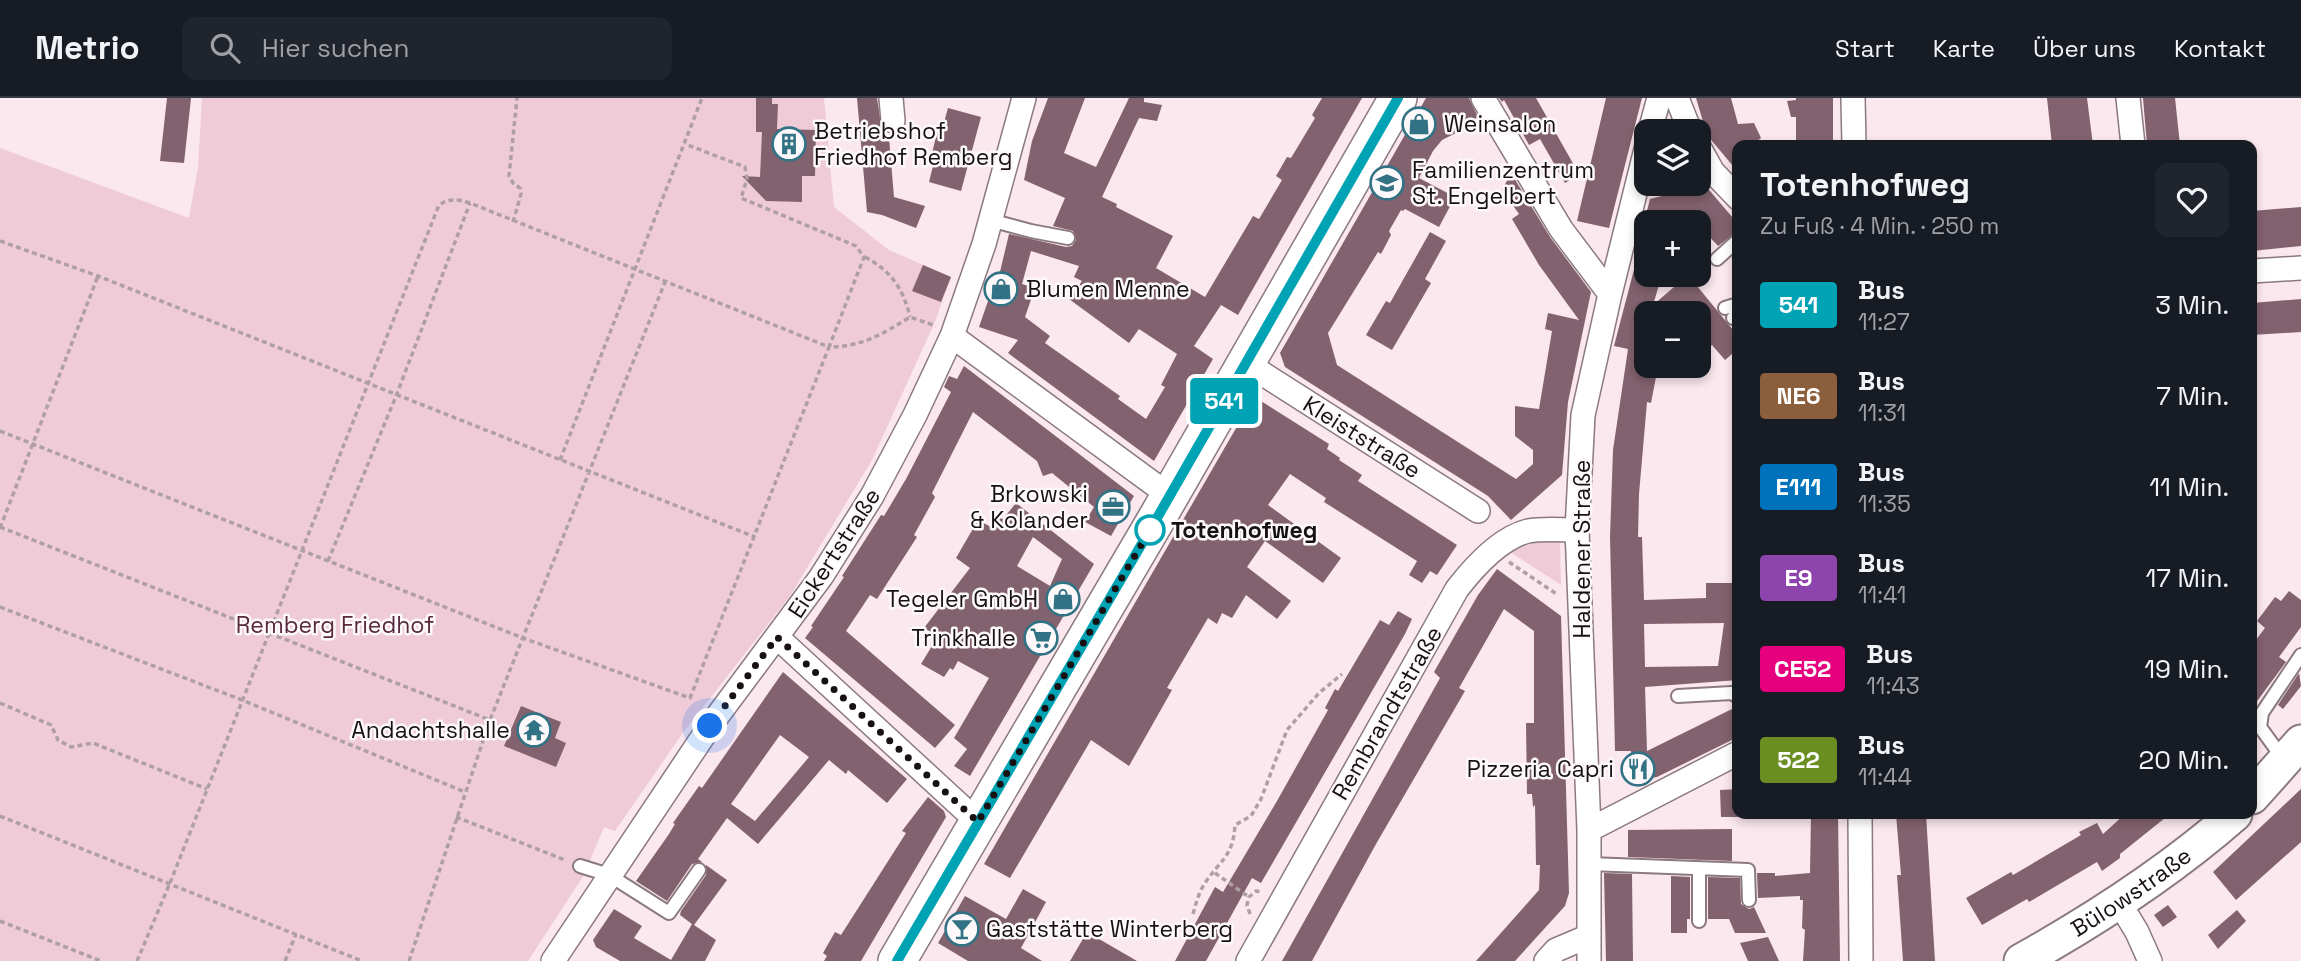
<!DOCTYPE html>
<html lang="de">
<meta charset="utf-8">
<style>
body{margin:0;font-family:"Space Grotesk",sans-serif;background:#20242c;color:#f1f3f6;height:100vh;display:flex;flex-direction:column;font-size:26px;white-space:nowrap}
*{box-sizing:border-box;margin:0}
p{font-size:23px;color:#9ea1a6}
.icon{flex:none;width:38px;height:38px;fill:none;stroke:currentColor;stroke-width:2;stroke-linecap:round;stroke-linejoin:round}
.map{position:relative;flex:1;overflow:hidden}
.details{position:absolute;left:1732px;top:42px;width:525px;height:679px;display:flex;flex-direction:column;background:#171b24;border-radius:14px;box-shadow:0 4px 10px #0003}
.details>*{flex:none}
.badge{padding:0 14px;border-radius:5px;font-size:24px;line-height:46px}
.buttons{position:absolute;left:1634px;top:21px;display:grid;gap:14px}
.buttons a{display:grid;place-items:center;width:77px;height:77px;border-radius:14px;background:#171b24;box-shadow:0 4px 10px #0003;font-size:35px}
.you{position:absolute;width:35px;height:35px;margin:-18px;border:5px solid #fff;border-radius:50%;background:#1a73e8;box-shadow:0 0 0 10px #1a73e833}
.map>.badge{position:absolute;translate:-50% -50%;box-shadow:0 0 0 4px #fff}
.round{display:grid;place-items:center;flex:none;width:74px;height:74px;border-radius:14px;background:#20242c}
.headline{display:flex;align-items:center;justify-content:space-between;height:119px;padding:0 28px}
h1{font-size:33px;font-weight:800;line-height:52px}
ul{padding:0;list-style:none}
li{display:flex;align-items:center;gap:21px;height:91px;padding:0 28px}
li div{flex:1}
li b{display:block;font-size:26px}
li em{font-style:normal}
li .badge{min-width:77px;font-weight:700;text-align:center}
header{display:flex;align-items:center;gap:42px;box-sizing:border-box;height:98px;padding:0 35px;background:#171b24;border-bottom:2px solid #363941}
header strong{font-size:33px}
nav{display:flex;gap:38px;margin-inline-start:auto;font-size:24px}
.search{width:490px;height:63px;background:#20242c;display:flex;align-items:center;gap:18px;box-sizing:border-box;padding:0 24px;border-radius:14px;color:#9ea1a6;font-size:26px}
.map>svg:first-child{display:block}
.green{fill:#efcbd8}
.building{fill:#82626e;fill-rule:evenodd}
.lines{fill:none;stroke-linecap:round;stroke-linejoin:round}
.lane-casing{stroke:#8b7980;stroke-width:16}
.street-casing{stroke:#8b7980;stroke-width:26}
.secondary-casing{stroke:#8b7980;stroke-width:37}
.primary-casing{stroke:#8b7980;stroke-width:40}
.path{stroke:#af9fa5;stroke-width:3.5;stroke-dasharray:5 3.5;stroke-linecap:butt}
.lane{stroke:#fff;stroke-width:12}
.street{stroke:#fff;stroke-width:23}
.secondary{stroke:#fff;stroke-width:33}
.primary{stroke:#fff;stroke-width:37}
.line-casing{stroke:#fff;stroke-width:16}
.line{stroke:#00a3b4;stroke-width:10}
.walk{stroke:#181113;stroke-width:7;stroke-dasharray:0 12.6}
.stop-dot{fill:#fff;stroke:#00a3b4;stroke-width:3.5}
.labels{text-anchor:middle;stroke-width:5;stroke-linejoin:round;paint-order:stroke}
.poi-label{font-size:23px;fill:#181113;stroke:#fdf9fa;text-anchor:start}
.street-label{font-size:23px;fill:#181113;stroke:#fdf9fa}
.stop-label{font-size:23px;font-weight:bold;fill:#181113;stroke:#fdf9fa;text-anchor:start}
.park-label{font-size:23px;fill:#58293d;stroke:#fdf9fa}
</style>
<header>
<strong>Metrio</strong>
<div class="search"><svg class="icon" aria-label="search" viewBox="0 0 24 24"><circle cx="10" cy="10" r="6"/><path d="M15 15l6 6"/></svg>Hier suchen</div>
<nav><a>Start</a><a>Karte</a><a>Über uns</a><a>Kontakt</a></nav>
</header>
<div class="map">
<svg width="2301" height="863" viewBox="0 0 2301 863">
<rect width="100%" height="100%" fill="#fbe7ee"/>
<path class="green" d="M202 0H824L834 109 889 152 951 179 934 226 872 362 790 498 682 636 615 733 604 729 584 777 528 863H0V50L189 120 198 69Z
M1538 443 1560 444 1561 487 1510 454Z"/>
<path class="building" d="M167 0H191L184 65 160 63Z
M756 0H772V6H778L777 31 816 32 815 78H802V104L766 103 742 78 760 79 762 34H756Z
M857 0H877L883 40 889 39 894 99 925 108 916 130 882 117 867 114Z
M1048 0H1085L1064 55 1096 69 1129 0H1144V4L1162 7 1157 23 1139 20 1102 99 1117 106 1116 109 1173 138 1156 170 1205 199 1253 118 1259 121 1282 82 1276 78 1287 59 1291 60 1315 20 1312 17 1322 0H1362L1238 217 1221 207 1194 248 1213 261 1154 363 1008 255 1018 242 979 229 997 177 999 178 1009 136 1066 149 1072 148 1076 142 1073 133 1053 128 1065 100 1024 82 1032 43ZM1031 153 1079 168 1074 179 1082 183 1069 201 1129 245 1139 231 1177 256 1161 287 1165 289 1146 321 1118 301 1120 298 1045 245 1050 238 1025 219 1035 190 1022 186Z
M1426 0H1469L1478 19 1455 33 1456 35 1442 42 1433 53 1419 80 1455 99 1439 129 1405 111 1403 113 1401 112 1389 133 1391 137 1381 156 1378 154 1328 235 1337 267 1516 381 1533 366V352L1515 338V308L1539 311 1552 233 1545 231 1548 215 1579 222 1539 167 1512 121 1519 116 1502 92 1511 75 1550 139 1591 194 1568 304 1562 377 1511 422 1488 398 1285 269 1280 255Z
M1499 0H1536L1579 76 1565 85 1540 41 1529 47 1504 2 1502 4Z
M1606 0H1642L1609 130 1577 123Z
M1696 0H1731L1738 26 1754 25 1761 40 1753 47H1738V74L1707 37Z
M1796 0H1833V47H1796V19H1791L1787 3 1796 2Z
M2047 0H2087L2093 47H2052Z
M2143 0H2175L2180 47H2147Z
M948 10 981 19 961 93 929 84 934 64 930 63 939 27 943 28Z
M1705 87 1738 126V133L1718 148 1707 136 1699 143V114L1671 121 1670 124H1644L1650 101Z
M2301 109V148L2252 153V113Z
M1430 134 1446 143 1425 181 1431 185 1392 252 1366 237 1386 203 1390 205Z
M1642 141H1647V177H1662L1653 207 1688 177 1738 238V251L1725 262 1712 247 1699 258V215H1647V268H1654L1651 278 1656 279 1651 305 1647 304 1639 396 1638 439H1642L1644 502 1706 500V485H1738V582L1645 589 1647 653 1738 608V639L1657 679 1646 681 1631 680V653H1615L1610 439 1613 352 1628 251 1614 248ZM1724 525 1718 568 1645 569 1644 526Z
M923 167 951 179 941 204 912 193Z
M2301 201V234L2252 237V205Z
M964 268 1134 398 1111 438 1085 424 1094 409 1052 375 1043 378 1037 363 973 314 932 395 935 399 914 437 917 439 877 501 870 497 846 533 955 627 935 650 805 540 813 529 811 528 844 479 842 478 881 417 884 418 906 381 951 294 944 289 949 278 957 281Z
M1261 303 1329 346 1327 351 1340 360 1339 362 1362 377 1358 383 1457 447 1437 477 1430 473 1422 485 1409 477 1417 463 1324 404 1326 400 1290 376 1268 407 1341 460 1323 485 1265 443 1247 469 1291 503 1277 521 1246 497 1232 520 1222 515 1217 526 1208 520 1167 590 1172 592 1129 668 1091 642 1010 780 984 766 1250 306Z
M1016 405 1094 466 970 678 954 668 967 651 954 640 989 580 958 563 953 572 950 570 944 579 921 566 938 538 924 530 970 470 956 460 978 422 993 430 999 420 1003 421ZM1033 439 1062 461 1050 488 1017 468Z
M1497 471 1561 518 1569 795 1565 808 1515 863H1476L1539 792 1540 767H1536L1535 707 1533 709 1532 696H1527L1526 625H1534V533L1504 511 1459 590 1465 593 1376 746 1312 863H1282L1440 580 1434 574 1478 497Z
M2289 493 2301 502V529L2279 559 2286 564 2252 610V547L2265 530 2257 523 2275 499 2281 503Z
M1398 513 1412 521 1405 536 1261 785 1252 780 1206 863H1175L1215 789 1223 794 1277 703 1328 612 1325 610 1335 591 1338 593 1380 522 1389 527Z
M783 574 907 681 887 705 848 672 846 676 829 662 758 746 727 720 698 761 702 764 692 766 667 803 636 783 669 736 675 726 673 725 699 688 702 690ZM780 637 809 659 755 723 731 706Z
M2299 575 2301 588 2283 611 2278 607Z
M521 608 561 624 555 640 566 645 556 669 504 648Z
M1738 691V719H1721L1720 692Z
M2301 691V744L2236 802 2213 774Z
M928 699 944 713 946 719 861 863H824L827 858 823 855 835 834 841 837 906 735 902 733Z
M1811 716H1838L1840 863H1803L1805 832 1802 830 1803 802H1800V798L1758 800 1757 775H1775V778L1810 775Z
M1896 716H1926L1935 863H1903L1897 777H1901Z
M2125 716H2170L2120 756V760L2102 773 2097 764 2029 804 2027 801 1982 827 1966 800 2011 774 2013 777 2081 737 2079 734 2097 725 2103 736Z
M1732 731V763L1628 759V732Z
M706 767 727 782 694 827 716 842 705 863H620L596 849 593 842 614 811 642 828 634 840 671 862 692 826 680 817 681 813 706 777Z
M1604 775 1632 776 1633 863H1606Z
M1671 778 1690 779V821H1687V835H1671Z
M1708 779 1740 780 1741 806 1749 811 1754 809 1766 835H1735L1729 821H1708Z
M1023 791 1046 804 1021 850 1042 863H968L938 845 965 798 1006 821Z
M2168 807 2177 819 2163 829 2154 817Z
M2237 812 2246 823 2218 851 2208 837Z
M1087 834 1137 863H1070Z
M1768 839 1779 863H1748L1740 845Z"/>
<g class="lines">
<defs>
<path id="lane" d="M990 122 1031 133 1068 140
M1717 161 1738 142
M1725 210 1738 206
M1733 220 1738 216
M1678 598 1732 595 1738 599
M2284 662 2260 629 2262 615 2301 557
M1589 766 1748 772 1749 802
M580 768 609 777 669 815 699 772
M1699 770V823"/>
<path id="street" d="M891 0 893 23
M1483 0 1561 131 1610 196
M1677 0 1690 33
M1853 0 1854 47
M2128 0 2133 47
M1650 33 1659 0
M1699 49 1713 74 1738 100
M2252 173 2301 170
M952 238 1170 398
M1246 265 1478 413
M777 539 978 724
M1860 716 1861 863
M1589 732 1738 655
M2119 804 2137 834 2150 863
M553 863 710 628 821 479 872 398 915 317 952 238 984 146 1024 0
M1248 863 1457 491C1474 469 1500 440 1528 433 1543 430 1562 432 1577 432
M1546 863 1556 852 1589 838
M1589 863V732L1577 432 1583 317 1610 196 1647 47"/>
<g id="secondary">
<path d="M2252 699 2301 644"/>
<path id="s1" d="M2021 863C2096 821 2170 773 2235 716"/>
</g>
<path id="primary" d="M897 863 1157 420 1398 0"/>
</defs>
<use href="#lane" class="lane-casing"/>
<use href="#street" class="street-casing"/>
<use href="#secondary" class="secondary-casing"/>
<use href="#primary" class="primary-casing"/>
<path class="path" d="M513 124 521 96 520 90 513 85 509 78 517 0
M0 143 98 178 755 439
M865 159C891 173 903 190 910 219
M0 333 523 540 690 600 829 249C861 249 883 236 910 219L936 228
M560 362 702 0
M0 429 490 622
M0 430 98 178
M328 463 396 298 470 105
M1509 464 1558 497
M0 509 242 602 465 694
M0 605 51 627 58 642 71 649 93 645 207 691
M0 718 362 863
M456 719 565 762
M1215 775 1249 799
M1193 816C1196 805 1199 794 1205 785 1221 761 1233 759 1235 727L1251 718 1261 701 1287 632 1319 595 1342 576
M1250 816 1247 807 1249 799 1256 793 1263 794
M0 823 101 863
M137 863 170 785 439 107C450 100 457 101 470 105L829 249 864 159 856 148 741 100 747 81 745 69 685 46
M285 863 296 836
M409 863 490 622 665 184"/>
<use href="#lane" class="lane"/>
<use href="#street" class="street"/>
<use href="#secondary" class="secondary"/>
<use href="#primary" class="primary"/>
</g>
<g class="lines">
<defs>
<path id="line" d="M897 863 1157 420 1398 0"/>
</defs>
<use href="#line" class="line-casing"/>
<use href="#line" class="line"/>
<path class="walk" d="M710 628 777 539 978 724 1150 432"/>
</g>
<defs>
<symbol id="shop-ring" viewBox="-11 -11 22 22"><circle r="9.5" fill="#fdf9fa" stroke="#317285" stroke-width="1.5"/><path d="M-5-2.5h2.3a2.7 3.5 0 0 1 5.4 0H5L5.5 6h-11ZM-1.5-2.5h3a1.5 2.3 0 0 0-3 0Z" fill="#317285"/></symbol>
<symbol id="building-ring" viewBox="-11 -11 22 22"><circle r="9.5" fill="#fdf9fa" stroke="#317285" stroke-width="1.5"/><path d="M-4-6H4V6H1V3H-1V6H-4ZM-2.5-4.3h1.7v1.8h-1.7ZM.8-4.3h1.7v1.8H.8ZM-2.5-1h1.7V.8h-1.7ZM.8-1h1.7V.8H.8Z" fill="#317285"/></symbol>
<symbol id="school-ring" viewBox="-11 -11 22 22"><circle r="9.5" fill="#fdf9fa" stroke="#317285" stroke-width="1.5"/><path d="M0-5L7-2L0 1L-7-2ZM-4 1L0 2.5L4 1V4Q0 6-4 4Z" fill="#317285"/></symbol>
<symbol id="office-ring" viewBox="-11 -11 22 22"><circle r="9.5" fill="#fdf9fa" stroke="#317285" stroke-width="1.5"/><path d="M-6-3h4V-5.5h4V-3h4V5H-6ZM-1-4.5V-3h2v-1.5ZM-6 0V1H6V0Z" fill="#317285"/></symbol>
<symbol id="supermarket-ring" viewBox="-11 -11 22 22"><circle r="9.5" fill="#fdf9fa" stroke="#317285" stroke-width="1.5"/><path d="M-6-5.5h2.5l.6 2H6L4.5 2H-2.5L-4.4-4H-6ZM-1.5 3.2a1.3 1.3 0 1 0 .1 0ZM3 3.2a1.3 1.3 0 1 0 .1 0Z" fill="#317285"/></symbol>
<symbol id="temple-ring" viewBox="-11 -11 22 22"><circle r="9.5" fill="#fdf9fa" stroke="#317285" stroke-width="1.5"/><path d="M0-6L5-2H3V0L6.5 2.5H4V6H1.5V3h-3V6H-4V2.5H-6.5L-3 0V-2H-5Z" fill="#317285"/></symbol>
<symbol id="restaurant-ring" viewBox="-11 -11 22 22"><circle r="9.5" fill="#fdf9fa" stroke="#317285" stroke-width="1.5"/><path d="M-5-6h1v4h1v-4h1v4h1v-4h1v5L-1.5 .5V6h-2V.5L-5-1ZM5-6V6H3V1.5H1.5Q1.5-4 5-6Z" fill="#317285"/></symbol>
<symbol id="bar-ring" viewBox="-11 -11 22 22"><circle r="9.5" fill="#fdf9fa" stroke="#317285" stroke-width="1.5"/><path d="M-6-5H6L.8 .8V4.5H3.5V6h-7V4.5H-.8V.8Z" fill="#317285"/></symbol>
</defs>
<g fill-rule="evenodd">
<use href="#shop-ring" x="1400" y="7" width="38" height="38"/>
<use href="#building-ring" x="770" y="27" width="38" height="38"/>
<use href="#school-ring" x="1368" y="66" width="38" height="38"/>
<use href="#shop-ring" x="982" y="172" width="38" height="38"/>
<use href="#office-ring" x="1094" y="390" width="38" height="38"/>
<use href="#shop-ring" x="1044" y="482" width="38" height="38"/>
<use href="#supermarket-ring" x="1022" y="521" width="38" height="38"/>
<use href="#temple-ring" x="515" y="613" width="38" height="38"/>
<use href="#restaurant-ring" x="1619" y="652" width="38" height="38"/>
<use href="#bar-ring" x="943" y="812" width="38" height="38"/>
</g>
<circle class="stop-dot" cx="1150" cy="432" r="14"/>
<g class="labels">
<g class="poi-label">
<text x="1444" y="34">Weinsalon</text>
<text x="814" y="41">Betriebshof<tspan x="814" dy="26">Friedhof Remberg</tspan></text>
<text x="1412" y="80">Familienzentrum<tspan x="1412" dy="26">St. Engelbert</tspan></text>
<text x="1026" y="199">Blumen Menne</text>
<text x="1088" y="404" text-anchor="end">Brkowski<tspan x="1088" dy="26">&amp; Kolander</tspan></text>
<text x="1038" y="509" text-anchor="end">Tegeler GmbH</text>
<text x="1016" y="548" text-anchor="end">Trinkhalle</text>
<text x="510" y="640" text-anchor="end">Andachtshalle</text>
<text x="1614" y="679" text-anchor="end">Pizzeria Capri</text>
<text x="986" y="839">Gaststätte Winterberg</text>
</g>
<g class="street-label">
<text transform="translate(1362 339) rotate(32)" y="8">Kleiststraße</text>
<text transform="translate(1582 451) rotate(-90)" y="8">Haldener Straße</text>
<text transform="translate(834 455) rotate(-57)" y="8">Eickertstraße</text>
<text transform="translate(1387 615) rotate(-60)" y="8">Rembrandtstraße</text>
<text dy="8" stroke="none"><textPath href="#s1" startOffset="130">Bülowstraße</textPath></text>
</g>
<g class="stop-label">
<text x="1171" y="440">Totenhofweg</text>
</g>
<g class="park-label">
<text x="335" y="535">Remberg Friedhof</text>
</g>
</g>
</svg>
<div class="buttons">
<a><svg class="icon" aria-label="layers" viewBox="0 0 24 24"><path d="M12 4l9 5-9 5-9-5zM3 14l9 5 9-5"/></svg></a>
<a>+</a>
<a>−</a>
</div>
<div class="you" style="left:710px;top:628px"></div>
<b class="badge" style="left:1224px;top:303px;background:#00a3b4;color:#fff">541</b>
<section class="details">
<div class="headline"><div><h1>Totenhofweg</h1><p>Zu Fuß · 4 Min. · 250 m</p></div><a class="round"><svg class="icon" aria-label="heart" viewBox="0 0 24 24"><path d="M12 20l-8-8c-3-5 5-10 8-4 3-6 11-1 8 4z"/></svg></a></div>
<ul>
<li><span class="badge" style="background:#00a3b4;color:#fff">541</span><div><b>Bus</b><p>11:27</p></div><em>3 Min.</em></li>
<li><span class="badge" style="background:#8b5e3c;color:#fff">NE6</span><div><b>Bus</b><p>11:31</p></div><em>7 Min.</em></li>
<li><span class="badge" style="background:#0072bc;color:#fff">E111</span><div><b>Bus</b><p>11:35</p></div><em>11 Min.</em></li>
<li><span class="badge" style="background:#8e44ad;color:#fff">E9</span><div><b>Bus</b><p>11:41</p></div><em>17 Min.</em></li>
<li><span class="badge" style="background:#e6007e;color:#fff">CE52</span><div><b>Bus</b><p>11:43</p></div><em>19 Min.</em></li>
<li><span class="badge" style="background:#6b8e23;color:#fff">522</span><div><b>Bus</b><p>11:44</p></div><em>20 Min.</em></li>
</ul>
</section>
</div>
